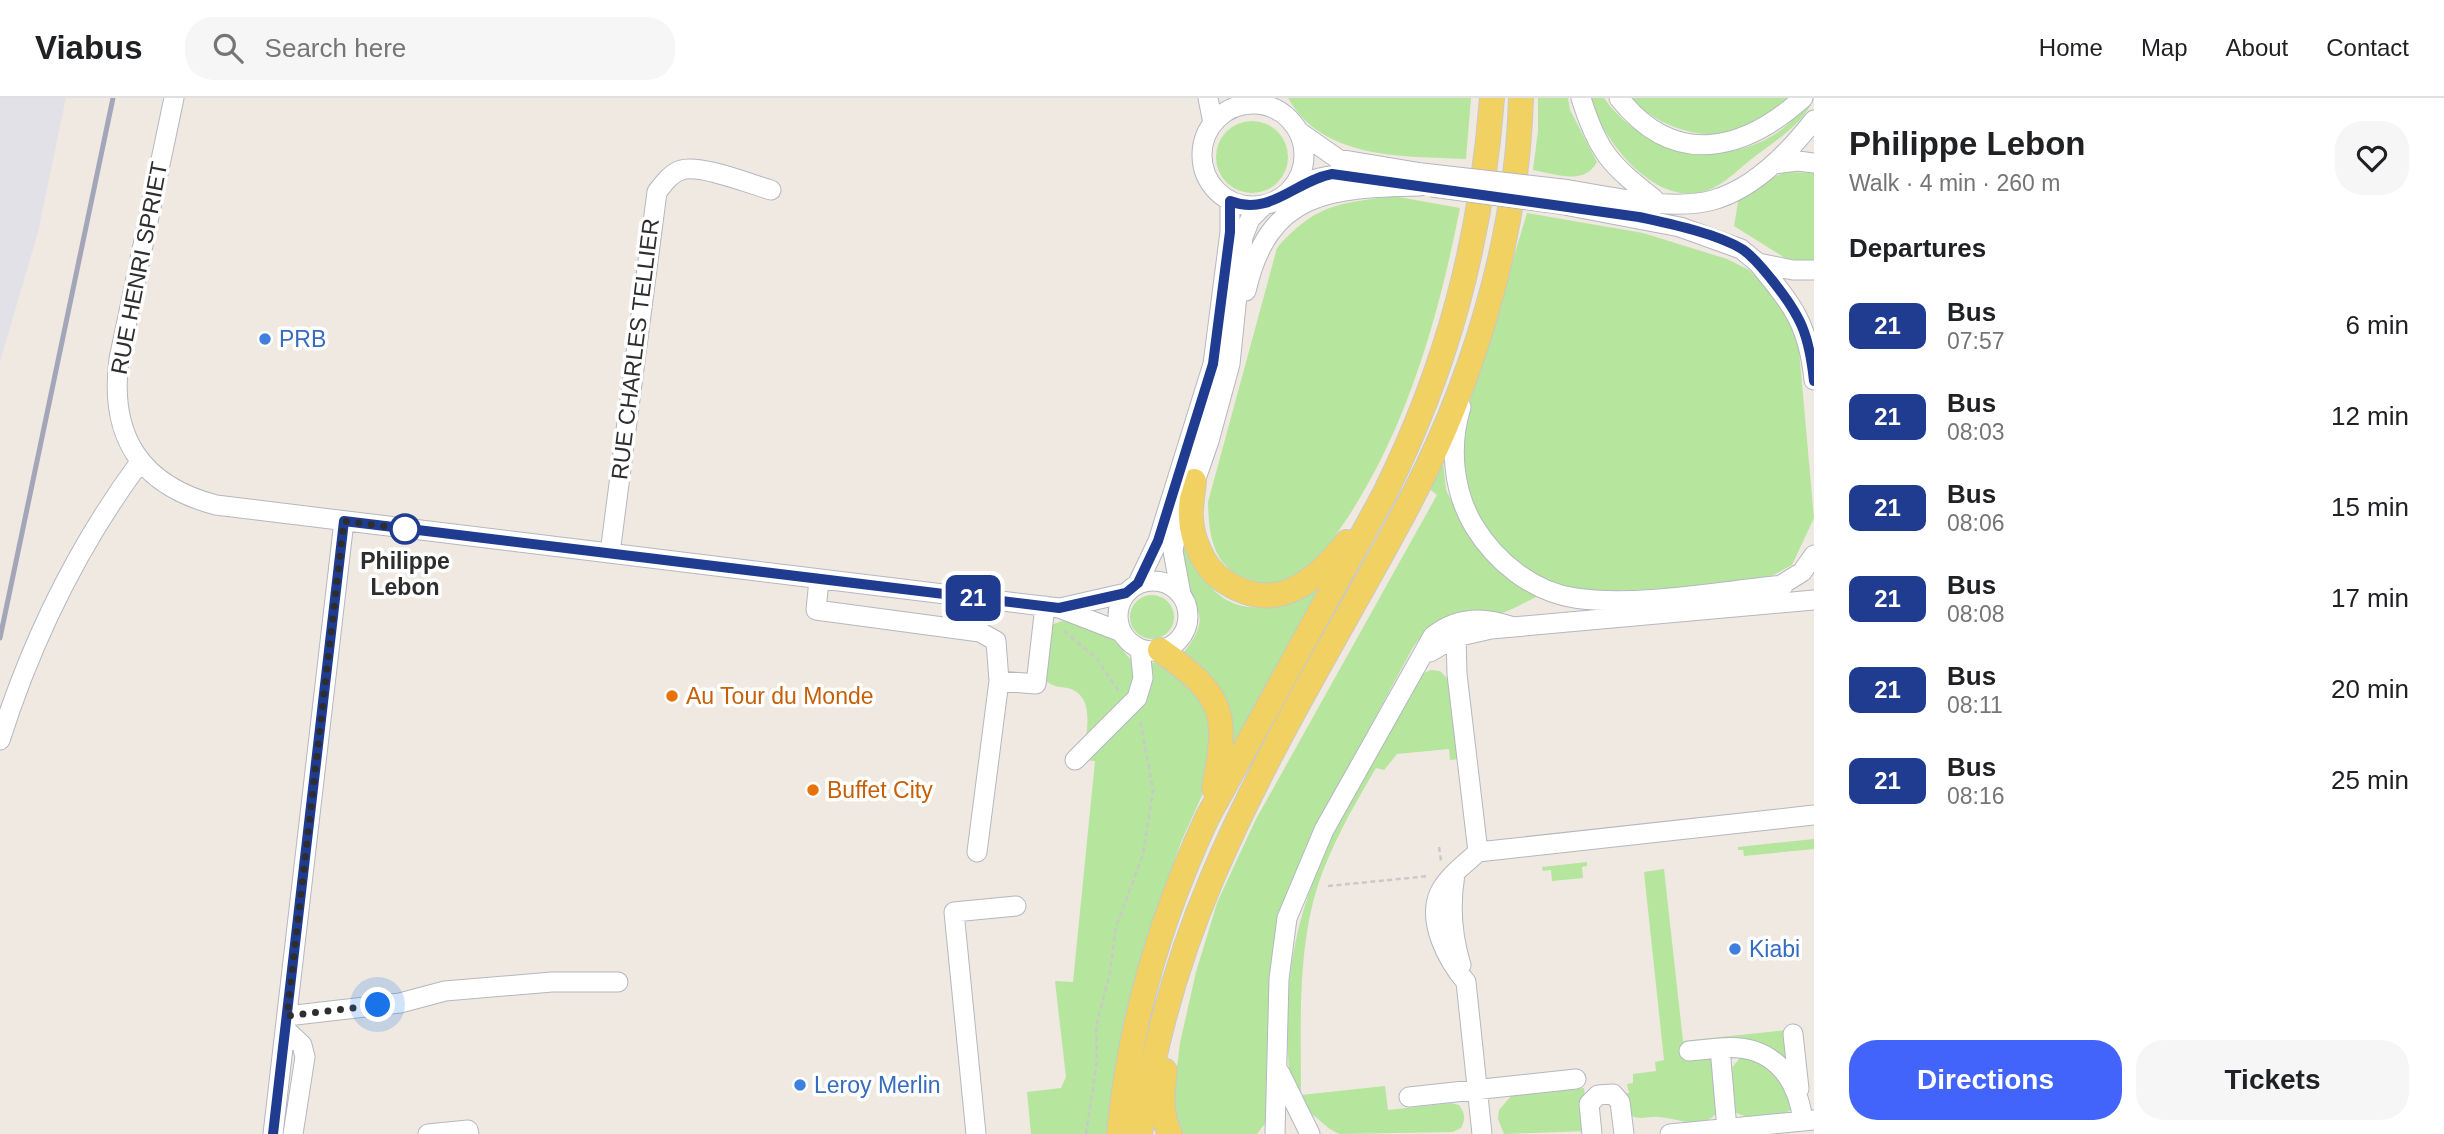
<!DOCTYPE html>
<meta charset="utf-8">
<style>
body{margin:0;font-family:Arial,sans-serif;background:#f6f6f6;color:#202124;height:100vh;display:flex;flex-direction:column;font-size:26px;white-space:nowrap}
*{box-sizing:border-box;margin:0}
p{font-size:23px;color:#757577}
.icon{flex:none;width:38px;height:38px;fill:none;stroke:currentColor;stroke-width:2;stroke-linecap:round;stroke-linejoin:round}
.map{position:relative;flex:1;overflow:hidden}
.details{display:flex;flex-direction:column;background:#fff;width:630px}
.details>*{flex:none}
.badge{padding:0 14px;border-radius:10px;font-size:24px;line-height:46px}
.you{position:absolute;width:35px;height:35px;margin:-18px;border:5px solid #fff;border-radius:50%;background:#1a73e8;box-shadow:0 0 0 10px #1a73e833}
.map>.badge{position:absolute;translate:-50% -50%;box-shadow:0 0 0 4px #fff}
h2{padding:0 35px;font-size:26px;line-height:63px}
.round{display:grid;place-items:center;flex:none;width:74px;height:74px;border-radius:28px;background:#f6f6f6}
.headline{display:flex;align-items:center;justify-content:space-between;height:119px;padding:0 35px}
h1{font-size:33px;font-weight:700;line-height:52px}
.action{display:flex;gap:14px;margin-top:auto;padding:14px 35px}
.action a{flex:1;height:80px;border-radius:28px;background:#4264fb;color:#fff;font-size:28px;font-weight:700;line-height:80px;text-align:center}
.action a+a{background:#f6f6f6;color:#202124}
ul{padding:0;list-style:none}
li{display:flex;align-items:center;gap:21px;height:91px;padding:0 35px}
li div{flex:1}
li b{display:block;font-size:26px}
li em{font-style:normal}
li .badge{min-width:77px;font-weight:700;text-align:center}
header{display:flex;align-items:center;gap:42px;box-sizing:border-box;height:98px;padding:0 35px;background:#fff;border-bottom:2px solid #e0e0e0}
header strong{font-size:33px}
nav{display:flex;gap:38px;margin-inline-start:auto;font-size:24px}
.search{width:490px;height:63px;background:#f6f6f6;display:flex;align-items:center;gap:18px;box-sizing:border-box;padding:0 24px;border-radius:28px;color:#757577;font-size:26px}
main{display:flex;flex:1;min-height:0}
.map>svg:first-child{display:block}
.industrial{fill:#e3e1e8}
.green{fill:#b6e59e}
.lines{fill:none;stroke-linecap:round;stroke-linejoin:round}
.minor-casing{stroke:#b4b7c1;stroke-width:21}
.major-casing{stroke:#c9c9c9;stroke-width:26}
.path{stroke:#c9c9c9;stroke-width:2.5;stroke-dasharray:5 3.5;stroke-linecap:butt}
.minor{stroke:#fff;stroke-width:19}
.major{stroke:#f2d163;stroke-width:24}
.rail{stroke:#a3a6b8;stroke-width:5}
.minor-bridge-casing{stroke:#b4b7c1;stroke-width:21;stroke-linecap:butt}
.minor-bridge{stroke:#fff;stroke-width:19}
.line-casing{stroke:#fff;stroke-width:16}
.line{stroke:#1f3c90;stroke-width:10}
.walk{stroke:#2e2e2e;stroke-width:7;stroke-dasharray:0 12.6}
.shop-dot{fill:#3f7fe0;stroke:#fff;stroke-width:2.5}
.stop-dot{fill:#fff;stroke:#1f3c90;stroke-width:3.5}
.food-dot{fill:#e8710a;stroke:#fff;stroke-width:2.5}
.labels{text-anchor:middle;stroke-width:7;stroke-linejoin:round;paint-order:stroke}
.street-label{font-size:23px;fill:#2e2e2e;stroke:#fff}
.shop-label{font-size:23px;fill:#366cbe;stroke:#fff;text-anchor:start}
.stop-label{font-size:23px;font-weight:bold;fill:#2e2e2e;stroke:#fff}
.food-label{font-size:23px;fill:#c56008;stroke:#fff;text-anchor:start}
</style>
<header>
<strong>Viabus</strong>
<div class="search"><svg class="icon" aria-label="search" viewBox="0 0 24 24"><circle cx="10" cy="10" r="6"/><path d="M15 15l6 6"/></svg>Search here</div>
<nav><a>Home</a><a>Map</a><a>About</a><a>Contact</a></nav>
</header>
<main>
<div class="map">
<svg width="1814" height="1036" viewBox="0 0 1814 1036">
<rect width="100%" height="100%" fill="#efe9e1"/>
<path class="industrial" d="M0 0H66L38 134 0 264Z"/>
<path class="green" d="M1288 0H1471L1466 61C1403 58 1323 62 1288 0Z
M1538 0H1568L1570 12 1597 64C1584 88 1556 76 1533 72L1538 33Z
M1589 0H1604C1642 53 1712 72 1770 39 1787 30 1800 14 1814 0 1803 26 1779 40 1758 56 1744 66 1730 81 1715 89 1660 118 1604 44 1589 0Z
M1632 0H1792C1780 9 1766 23 1753 29 1715 47 1658 32 1632 0Z
M1216 59a36 36 0 1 1 72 0a36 36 0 1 1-72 0Z
M1784 74 1814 75V165L1785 160 1734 128 1739 98Z
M1393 98 1460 110C1439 216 1409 324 1350 416 1337 435 1325 455 1307 471 1299 477 1288 482 1279 487 1222 482 1209 458 1208 404L1277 150C1316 106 1337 106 1393 98Z
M1527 115 1643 135 1727 161 1749 172 1780 203 1798 241 1814 420 1792 467 1768 480 1736 486 1584 495 1538 482 1486 439 1462 380V330Z
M1442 353 1446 392 1468 436 1493 468 1540 497C1527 503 1513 512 1499 516 1457 527 1441 508 1412 551L1324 715 1279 819 1267 1023 1257 1036H1182L1176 1017 1174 992 1180 945 1196 874 1217 805 1255 723 1437 397 1427 389Z
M1186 435C1190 447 1193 460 1199 472 1227 524 1277 514 1319 489L1233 652C1231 615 1216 577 1184 554 1215 515 1192 510 1183 473 1180 461 1184 447 1186 435Z
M1130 519a22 22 0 1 1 44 0a22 22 0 1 1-44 0Z
M1062 523 1104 531 1132 563 1158 565 1195 589 1211 623 1204 693 1181 744 1155 819 1111 1036H1031L1027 994 1061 990 1066 979 1055 883 1073 884 1095 663 1083 662C1085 640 1097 601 1071 591 1061 588 1053 590 1045 582L1051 527Z
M1431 572 1440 573 1451 584 1460 661 1450 662 1449 651 1397 656 1384 672 1376 670C1353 709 1331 747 1317 790 1297 855 1301 929 1301 997L1385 988 1388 1012 1451 1005 1459 1007C1465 1016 1466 1020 1461 1030L1453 1034 1340 1036C1331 1033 1325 1027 1318 1021 1312 1016 1302 1010 1298 1004 1290 990 1288 967 1288 952 1279 798 1351 703 1422 576Z
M1814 741V751L1744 758 1743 752H1738V749Z
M1587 764V768L1582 769 1583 780 1552 783 1551 772 1543 773 1542 769Z
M1664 771 1683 943 1787 932 1791 969 1744 941 1707 957 1713 963 1718 1013C1702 1035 1681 1020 1659 1019 1648 1018 1640 1023 1630 1017L1624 996 1629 995 1627 986 1633 985V976L1656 973 1655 964 1664 962 1644 774Z
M1740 960C1769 960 1780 980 1793 1002L1791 1012C1775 1020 1750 1023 1735 1014L1729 973Z
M1584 990 1588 1033 1504 1036 1498 1021 1499 1012 1511 998Z"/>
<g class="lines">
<defs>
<path id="minor" d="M174 0 119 261C109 338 140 387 216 407L1059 510 1121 534
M1208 0 1213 25
M1581 0C1598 55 1611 67 1654 101
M1619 0C1675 71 1744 53 1803 0
M1202 57a51 51 0 1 1 102 0a51 51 0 1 1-102 0Z
M1298 33 1338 61 1422 75
M1774 66 1798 63 1814 65
M1562 91C1605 97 1671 114 1713 102 1753 91 1789 54 1814 22
M1291 92C1317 77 1337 75 1366 80
M1559 106 1680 129 1741 151 1758 165 1793 172H1814
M1758 165C1793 208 1808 225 1814 282
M1246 193C1269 92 1331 90 1420 88
M1461 309C1449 348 1453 393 1474 428 1496 464 1533 494 1575 500 1637 509 1721 493 1784 487
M610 455 657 94C664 85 670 76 681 72 701 66 750 86 771 92
M819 482 816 512 980 534 996 543 999 583 977 754
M1118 518a35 35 0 1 1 70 0a35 35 0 1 1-70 0Z
M1138 485 1158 443 1213 266 1230 134V103
M1773 492 1802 474 1814 457
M1181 496 1173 453 1175 441 1209 343 1230 266 1243 139 1250 121 1264 107
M1060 510 1126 495
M1456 539 1457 576 1478 754
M1430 554 1456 539 1491 531 1814 502
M999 583 1036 586 1045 508
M0 642C32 542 77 449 140 364
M1075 662 1137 600 1143 580 1140 551
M1455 776C1450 806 1452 838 1461 867
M287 918 400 905 445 893 552 884H618
M285 931 302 947 305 959 293 1036
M1793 936 1799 991
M1689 953 1720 950
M1280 975 1310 1036
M1409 999 1576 981
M1727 1031 1720 950C1770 945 1797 976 1803 1023
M273 1036 344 423
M428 1036 468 1032 469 1036
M976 1036 954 814 1016 808
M1275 1036 1279 881 1287 820 1324 732 1433 538C1457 519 1482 518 1510 528
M1482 1036 1466 884C1448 863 1426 823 1440 794 1448 778 1465 766 1478 754L1814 717
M1592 1036 1589 1006 1598 997 1613 996 1620 1004 1624 1036
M1670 1036 1814 1022"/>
<path id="major" d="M1194 383C1193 395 1190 408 1191 420 1192 442 1204 469 1221 481 1273 518 1313 487 1347 444
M1160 552C1224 597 1229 615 1214 690
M1165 973C1162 995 1160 1015 1170 1036
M1119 1036C1129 927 1161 819 1207 720L1384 397C1448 268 1481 143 1492 0
M1140 1036C1153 948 1178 860 1213 778 1266 653 1339 536 1403 417 1471 291 1517 144 1521 0"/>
</defs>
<use href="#minor" class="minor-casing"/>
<use href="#major" class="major-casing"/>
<path class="path" d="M1064 533 1096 560 1118 592
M1439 749 1441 763
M1328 788 1429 778
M1086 1036 1097 963 1096 930 1110 874 1116 829 1143 756 1153 692 1140 622"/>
<use href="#minor" class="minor"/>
<use href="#major" class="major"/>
<path class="rail" d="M0 540 113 0"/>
<defs>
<path id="minor-bridge" d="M1422 75 1562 91
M1432 89 1559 106"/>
</defs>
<use href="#minor-bridge" class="minor-bridge-casing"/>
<use href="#minor-bridge" class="minor-bridge"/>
</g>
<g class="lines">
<defs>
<path id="line" d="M273 1036 344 423 1059 510 1126 495 1138 485 1158 443 1213 266 1230 134V103C1270 119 1295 83 1332 76L1639 119C1670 126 1715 135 1742 151 1754 159 1763 171 1772 182 1801 218 1809 236 1814 283"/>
</defs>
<use href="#line" class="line-casing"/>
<use href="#line" class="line"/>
<path class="walk" d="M378 907 287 918 344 423 405 431"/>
</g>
<g class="shop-dot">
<circle cx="265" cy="241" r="7"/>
<circle cx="1735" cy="851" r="7"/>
<circle cx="800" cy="987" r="7"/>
</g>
<circle class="stop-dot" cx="405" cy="431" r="14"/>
<g class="food-dot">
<circle cx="672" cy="598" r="7"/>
<circle cx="813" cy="692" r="7"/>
</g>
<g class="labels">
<g class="street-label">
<text transform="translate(139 170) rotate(-79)" y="8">RUE HENRI SPRIET</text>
<text transform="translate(635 251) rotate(-83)" y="8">RUE CHARLES TELLIER</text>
</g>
<g class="shop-label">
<text x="279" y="249">PRB</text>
<text x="1749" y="859">Kiabi</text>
<text x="814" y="995">Leroy Merlin</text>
</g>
<g class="stop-label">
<text x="405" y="471">Philippe<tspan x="405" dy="26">Lebon</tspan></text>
</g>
<g class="food-label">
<text x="686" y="606">Au Tour du Monde</text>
<text x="827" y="700">Buffet City</text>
</g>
</g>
</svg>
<div class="you" style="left:378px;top:907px"></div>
<b class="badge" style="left:973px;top:500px;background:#1f3c90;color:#fff">21</b>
</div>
<section class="details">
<div class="headline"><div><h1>Philippe Lebon</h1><p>Walk · 4 min · 260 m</p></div><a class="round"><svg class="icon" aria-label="heart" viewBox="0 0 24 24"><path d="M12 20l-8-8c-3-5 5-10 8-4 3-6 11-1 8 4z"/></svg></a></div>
<h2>Departures</h2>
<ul>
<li><span class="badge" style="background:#1f3c90;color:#fff">21</span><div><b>Bus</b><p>07:57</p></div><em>6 min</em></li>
<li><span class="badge" style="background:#1f3c90;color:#fff">21</span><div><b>Bus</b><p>08:03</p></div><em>12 min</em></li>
<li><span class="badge" style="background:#1f3c90;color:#fff">21</span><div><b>Bus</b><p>08:06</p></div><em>15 min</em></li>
<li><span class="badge" style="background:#1f3c90;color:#fff">21</span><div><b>Bus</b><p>08:08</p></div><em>17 min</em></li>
<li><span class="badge" style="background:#1f3c90;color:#fff">21</span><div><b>Bus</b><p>08:11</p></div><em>20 min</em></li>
<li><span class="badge" style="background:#1f3c90;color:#fff">21</span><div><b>Bus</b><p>08:16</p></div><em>25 min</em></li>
</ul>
<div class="action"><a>Directions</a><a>Tickets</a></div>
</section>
</main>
